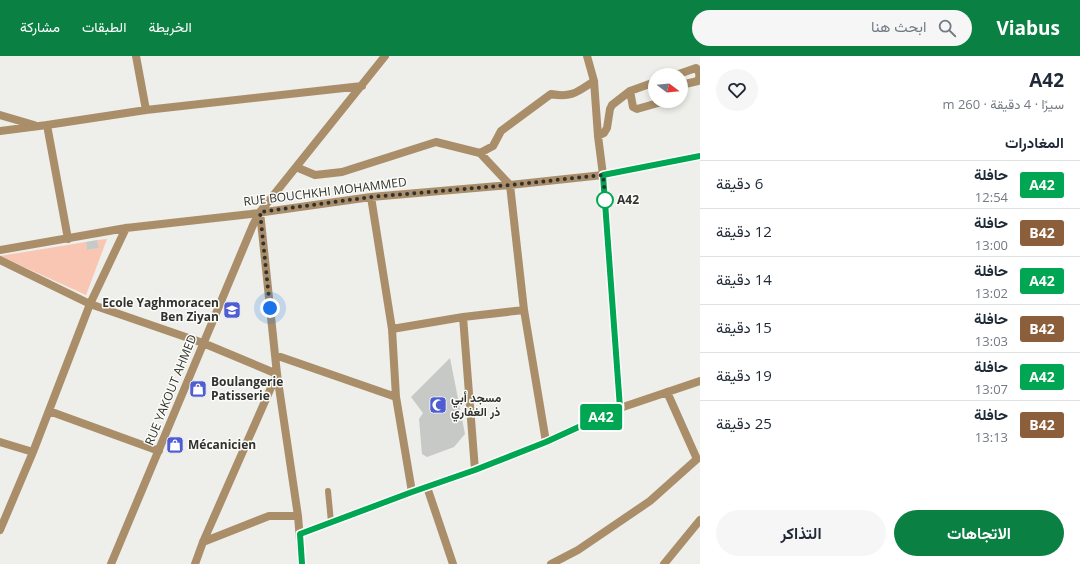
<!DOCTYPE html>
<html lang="ar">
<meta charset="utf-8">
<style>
body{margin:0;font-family:"Open Sans",Vazirmatn,sans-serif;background:#f6f6f7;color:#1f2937;direction:rtl;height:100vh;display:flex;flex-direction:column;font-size:15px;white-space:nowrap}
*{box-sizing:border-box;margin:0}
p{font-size:13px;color:#747a83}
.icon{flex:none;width:22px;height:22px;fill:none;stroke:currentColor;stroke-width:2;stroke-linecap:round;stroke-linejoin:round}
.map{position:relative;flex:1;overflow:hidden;direction:ltr}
.details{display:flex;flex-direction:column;background:#fff;width:380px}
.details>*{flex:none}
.badge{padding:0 8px;border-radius:3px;font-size:14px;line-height:26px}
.needle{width:26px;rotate:106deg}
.tools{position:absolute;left:648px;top:12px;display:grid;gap:8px}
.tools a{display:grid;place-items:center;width:40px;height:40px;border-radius:50%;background:#fff;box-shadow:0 2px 6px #0003;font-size:20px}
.you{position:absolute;width:20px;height:20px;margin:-10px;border:3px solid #fff;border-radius:50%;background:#1a73e8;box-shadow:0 0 0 6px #1a73e833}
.map>.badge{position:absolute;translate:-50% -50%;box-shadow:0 0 0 2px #fff}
h2{padding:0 16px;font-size:15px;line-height:36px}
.round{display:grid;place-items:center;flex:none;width:42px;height:42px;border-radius:21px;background:#f6f6f7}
.headline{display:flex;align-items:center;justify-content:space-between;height:68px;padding:0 16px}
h1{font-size:19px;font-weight:700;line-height:30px}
.action{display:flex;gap:8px;margin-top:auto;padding:8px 16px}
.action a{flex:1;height:46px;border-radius:24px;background:#0b8043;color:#fff;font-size:16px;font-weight:700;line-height:46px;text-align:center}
.action a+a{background:#f6f6f7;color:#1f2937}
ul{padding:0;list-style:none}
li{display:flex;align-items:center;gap:12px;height:48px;padding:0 16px;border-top:1px solid #e0e1e3}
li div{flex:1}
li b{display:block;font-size:15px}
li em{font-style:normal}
li .badge{min-width:44px;font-weight:700;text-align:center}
header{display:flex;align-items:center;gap:24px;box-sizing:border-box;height:56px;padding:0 20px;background:#0b8043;color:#fff}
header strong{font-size:19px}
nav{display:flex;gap:22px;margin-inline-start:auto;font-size:14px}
.search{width:280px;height:36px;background:#f6f6f7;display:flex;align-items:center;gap:10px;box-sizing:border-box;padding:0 14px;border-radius:22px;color:#747a83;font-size:15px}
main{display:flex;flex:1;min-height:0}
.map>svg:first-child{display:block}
.green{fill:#f8c6b2}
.building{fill:#c6c9c6}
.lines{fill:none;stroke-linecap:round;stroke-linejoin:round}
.service{stroke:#a98e69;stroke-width:6}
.pedestrian{stroke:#a98e69;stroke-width:8}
.minor{stroke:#a98e69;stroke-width:8}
.line-casing{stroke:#fff;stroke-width:9}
.line{stroke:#00a651;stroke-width:6}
.walk{stroke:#31312f;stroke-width:4;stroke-dasharray:0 7.2}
.stop-dot{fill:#fff;stroke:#00a651;stroke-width:2}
.labels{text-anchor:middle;stroke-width:3;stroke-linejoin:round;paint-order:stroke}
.street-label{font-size:12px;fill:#31312f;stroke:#fbfbf7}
.stop-label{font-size:12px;font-weight:bold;fill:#31312f;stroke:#fbfbf7;text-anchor:start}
.poi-label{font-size:12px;font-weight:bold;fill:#31312f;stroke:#fbfbf7;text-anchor:start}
</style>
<header>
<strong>Viabus</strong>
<div class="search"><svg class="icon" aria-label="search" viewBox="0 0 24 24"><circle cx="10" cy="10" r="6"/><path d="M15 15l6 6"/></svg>ابحث هنا</div>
<nav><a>الخريطة</a><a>الطبقات</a><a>مشاركة</a></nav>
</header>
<main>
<section class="details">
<div class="headline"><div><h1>A42</h1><p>سيرًا · 4 دقيقة · 260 m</p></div><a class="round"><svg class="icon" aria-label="heart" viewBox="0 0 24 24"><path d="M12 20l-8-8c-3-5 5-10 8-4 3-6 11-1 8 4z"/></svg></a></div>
<h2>المغادرات</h2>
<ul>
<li><span class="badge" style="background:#00a651;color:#fff">A42</span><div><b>حافلة</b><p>12:54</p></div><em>6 دقيقة</em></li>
<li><span class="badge" style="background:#8b5e3c;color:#fff">B42</span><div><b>حافلة</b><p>13:00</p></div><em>12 دقيقة</em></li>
<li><span class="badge" style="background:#00a651;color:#fff">A42</span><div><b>حافلة</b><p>13:02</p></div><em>14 دقيقة</em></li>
<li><span class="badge" style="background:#8b5e3c;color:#fff">B42</span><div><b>حافلة</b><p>13:03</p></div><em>15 دقيقة</em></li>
<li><span class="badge" style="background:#00a651;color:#fff">A42</span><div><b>حافلة</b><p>13:07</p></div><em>19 دقيقة</em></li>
<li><span class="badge" style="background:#8b5e3c;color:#fff">B42</span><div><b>حافلة</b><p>13:13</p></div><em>25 دقيقة</em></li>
</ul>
<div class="action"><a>الاتجاهات</a><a>التذاكر</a></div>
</section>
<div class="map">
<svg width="700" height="508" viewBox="0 0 700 508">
<rect width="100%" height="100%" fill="#eeeeea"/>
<path class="green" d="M107 183 86 239 0 200 86 186 87 194 99 192 97 184Z"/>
<path class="building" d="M97 184 99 192 87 194 86 186Z
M450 302 465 378 454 391 427 401 422 398 419 363 423 357 411 341Z"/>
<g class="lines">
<path class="service" d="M328 435 331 466"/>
<path class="pedestrian" d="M90 248 203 287"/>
<path class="minor" d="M136 0 146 54
M587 0 594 25 598 80 603 119 620 352
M676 19 696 12C700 15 700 21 698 25L681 29
M630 35 633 51 637 53 665 45
M0 59 34 69
M47 69 68 183
M0 75 47 69 146 54 362 30
M598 80 604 77 607 72 610 53 612 49 630 35 655 26
M480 97 493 90 501 75 551 38C572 42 577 36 594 25
M296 111 315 119 342 116 436 86 480 97 510 129 524 254
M371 141 392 273 463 261 475 414
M260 156 277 318 298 460 302 508
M0 194 126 172 251 158 371 141 510 129 603 119 700 100
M0 204 90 248
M463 261 524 254 546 386
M392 273 396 341
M275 299 396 341 412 436
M49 355 159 395
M0 386 33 396
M427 431 453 508
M0 474 33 396 90 248 126 172
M300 478 412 436 475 414 546 386 620 352 700 325
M203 486 269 460H298
M111 508 253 169 260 156 385 0
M195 508 203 486 277 318 203 287
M551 508 578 494 650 445 697 403 667 336
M664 508 700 464"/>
</g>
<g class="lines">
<defs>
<path id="line" d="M302 508 300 478 412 436 475 414 546 386 620 352 603 119 700 100"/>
</defs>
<use href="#line" class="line-casing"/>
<use href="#line" class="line"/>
<path class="walk" d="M270 252 260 156 371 141 510 129 603 119 606 150 605 144"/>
</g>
<defs>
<symbol id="school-square" viewBox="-11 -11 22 22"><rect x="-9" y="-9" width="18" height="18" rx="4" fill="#4e5dd2" stroke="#fbfbf7"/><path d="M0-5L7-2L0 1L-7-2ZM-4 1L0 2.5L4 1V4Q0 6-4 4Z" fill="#fff"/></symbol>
<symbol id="shop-square" viewBox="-11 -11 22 22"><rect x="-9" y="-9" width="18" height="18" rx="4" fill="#4e5dd2" stroke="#fbfbf7"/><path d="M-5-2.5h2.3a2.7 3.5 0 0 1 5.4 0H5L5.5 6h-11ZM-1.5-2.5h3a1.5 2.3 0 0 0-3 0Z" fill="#fff"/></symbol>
<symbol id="mosque-square" viewBox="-11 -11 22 22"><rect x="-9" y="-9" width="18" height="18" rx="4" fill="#4e5dd2" stroke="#fbfbf7"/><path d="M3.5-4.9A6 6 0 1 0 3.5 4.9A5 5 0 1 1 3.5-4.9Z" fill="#fff"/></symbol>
</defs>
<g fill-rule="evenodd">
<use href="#school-square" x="222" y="244" width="20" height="20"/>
<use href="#shop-square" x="188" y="323" width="20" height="20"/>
<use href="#mosque-square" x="428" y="339" width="20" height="20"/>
<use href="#shop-square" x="165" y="379" width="20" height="20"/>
</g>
<circle class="stop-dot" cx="605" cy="144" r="8"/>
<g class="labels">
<g class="street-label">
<text transform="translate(325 136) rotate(-7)" y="4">RUE BOUCHKHI MOHAMMED</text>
<text transform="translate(171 334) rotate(-68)" y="4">RUE YAKOUT AHMED</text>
</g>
<g class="stop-label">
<text x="617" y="148">A42</text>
</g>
<g class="poi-label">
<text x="219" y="251" text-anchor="end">Ecole Yaghmoracen<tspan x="219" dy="14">Ben Ziyan</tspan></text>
<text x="211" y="330">Boulangerie<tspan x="211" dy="14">Patisserie</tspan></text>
<text x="451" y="346">مسجد أبي<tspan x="451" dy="14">ذر الغفاري</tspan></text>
<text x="188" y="393">Mécanicien</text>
</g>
</g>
</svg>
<div class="tools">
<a><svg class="needle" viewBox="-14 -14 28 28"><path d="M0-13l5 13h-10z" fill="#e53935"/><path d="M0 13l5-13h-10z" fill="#747a83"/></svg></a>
</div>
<div class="you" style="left:270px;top:252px"></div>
<b class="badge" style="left:601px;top:361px;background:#00a651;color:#fff">A42</b>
</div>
</main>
